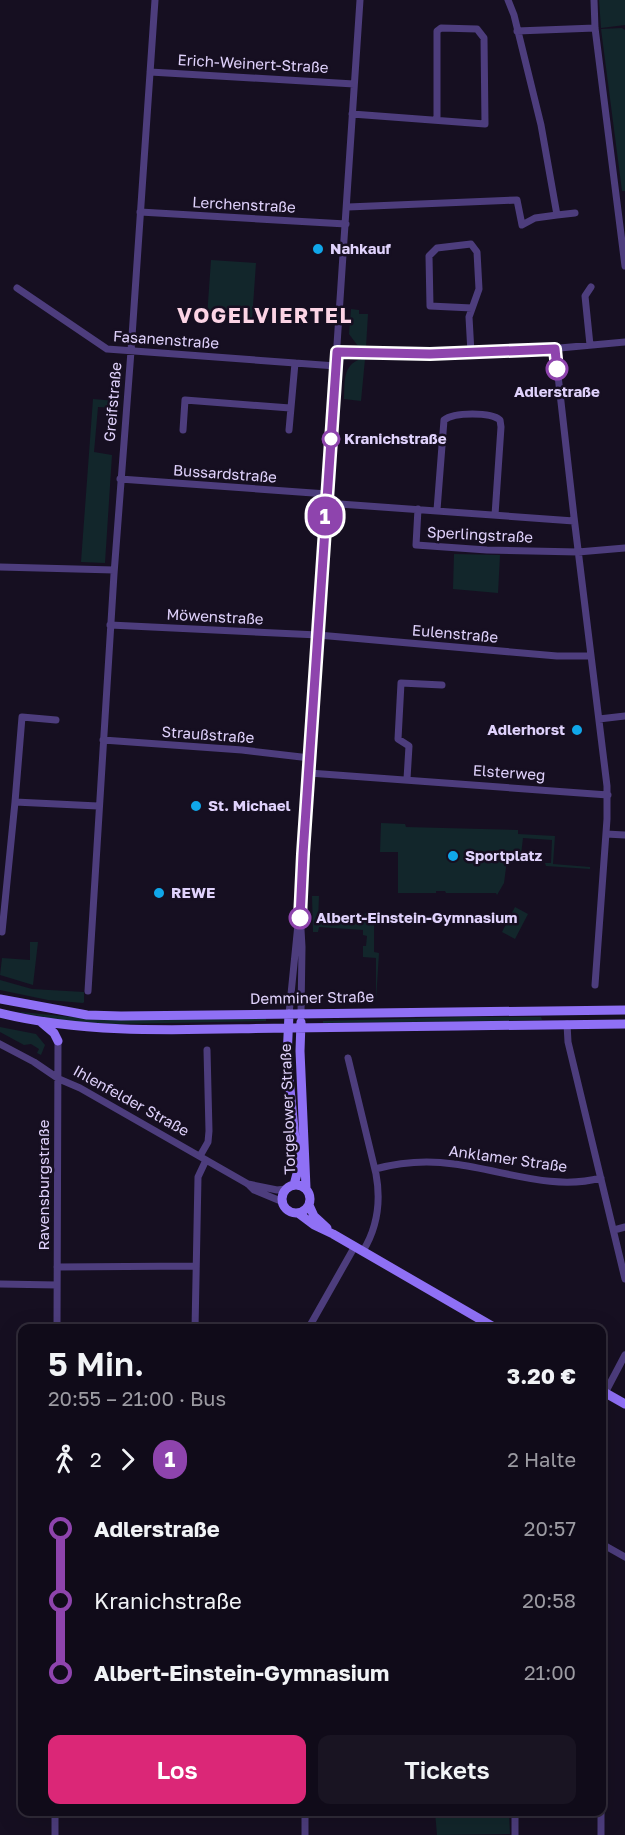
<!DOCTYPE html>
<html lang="de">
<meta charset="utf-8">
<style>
body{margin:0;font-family:"Golos Text",sans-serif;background:#191422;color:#f1f3f6;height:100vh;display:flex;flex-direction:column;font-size:22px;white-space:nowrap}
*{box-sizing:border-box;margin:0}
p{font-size:20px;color:#9c9ba2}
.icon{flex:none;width:33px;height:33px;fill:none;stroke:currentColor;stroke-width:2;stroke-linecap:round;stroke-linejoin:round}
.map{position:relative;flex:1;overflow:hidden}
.panel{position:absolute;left:18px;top:1324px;width:588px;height:492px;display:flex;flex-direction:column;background:#100b19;border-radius:12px;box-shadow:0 6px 24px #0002,0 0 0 2px #302b38}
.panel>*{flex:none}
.badge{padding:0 12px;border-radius:20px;font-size:21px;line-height:39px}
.map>.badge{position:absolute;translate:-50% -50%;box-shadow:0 0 0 3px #fff}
.legs{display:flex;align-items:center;gap:9px;height:66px;padding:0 30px;font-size:20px}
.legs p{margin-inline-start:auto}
.headline{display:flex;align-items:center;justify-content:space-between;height:102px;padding:0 30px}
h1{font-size:33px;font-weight:600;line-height:45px}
.button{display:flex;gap:12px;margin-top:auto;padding:12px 30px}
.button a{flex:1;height:69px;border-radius:12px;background:#db2777;color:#fff;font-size:24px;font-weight:600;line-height:69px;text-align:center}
.button a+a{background:#191422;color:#f1f3f6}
ul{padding:0 30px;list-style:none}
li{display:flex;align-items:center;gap:21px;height:72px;font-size:22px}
li i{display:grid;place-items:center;width:9px;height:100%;margin:0 8px;background:currentColor}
li i::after{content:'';width:15px;height:15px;margin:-8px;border:4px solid;border-radius:50%;background:#100b19}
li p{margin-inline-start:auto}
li:first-child i{background:linear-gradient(#0000 50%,currentColor 0)}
li:last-child i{background:linear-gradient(currentColor 50%,#0000 0)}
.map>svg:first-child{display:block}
.green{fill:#12262b}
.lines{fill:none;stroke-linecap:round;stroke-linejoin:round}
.minor{stroke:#4d3d7d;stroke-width:7}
.secondary{stroke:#8f70f5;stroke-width:9}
.line-1-casing{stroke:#fff;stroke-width:14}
.line-1{stroke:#8e44ad;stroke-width:9}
.poi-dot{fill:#10a7ea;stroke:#160f21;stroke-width:2}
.stop-1-dot{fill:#fff;stroke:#8e44ad;stroke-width:3}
.labels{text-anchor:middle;stroke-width:5;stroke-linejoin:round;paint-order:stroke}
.street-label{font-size:15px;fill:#e0d2fc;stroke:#160f21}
.poi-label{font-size:15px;font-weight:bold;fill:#e0d2fc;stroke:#160f21;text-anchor:start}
.stop-label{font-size:15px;font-weight:bold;fill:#e0d2fc;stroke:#160f21;text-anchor:start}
.district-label{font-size:21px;font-weight:bold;letter-spacing:1.5px;fill:#fcd4e5;stroke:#160f21}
</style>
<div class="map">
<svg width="625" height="1835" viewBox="0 0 625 1835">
<rect width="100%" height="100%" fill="#160f21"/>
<path class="green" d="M599 0H625V25L601 28Z
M622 28 625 30V191H622L601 29Z
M211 260 256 263 252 320 207 317Z
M351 309 359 310V314H368L366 347 358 346 349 334Z
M361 359H365L361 401 344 399C345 383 342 365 361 359Z
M93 399 116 401V408L98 407 94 452 112 455 105 563 81 562Z
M454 554 500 555 498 593 453 589Z
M381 823 405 824 406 827 518 830V834L555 836 553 864 590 867V869L546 866 545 863H551L552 840 523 838 521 855H513L512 860H507L504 883 497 895 496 893H446L445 891H436V893H398V852H380Z
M312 896H319L318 921 363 924 365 913 374 915V952L379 953 376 1001V958L363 957V946H366L367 936 363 935V930L319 927 318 932H313Z
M515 907 528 914 515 939 502 932Z
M30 942H38L33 985 0 975 2 958 30 960Z
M0 980 32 989 84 992V1002L83 1003 48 1000 0 990Z
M21 1012 103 1020 266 1018V1021L114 1024 74 1022 20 1013Z
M462 1017H541L542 1020 323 1023V1021Z
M0 1027 36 1034 45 1045 41 1055 37 1053 39 1049 31 1044 24 1045 0 1032Z
M435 1812H509L510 1834 437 1835Z"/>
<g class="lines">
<path class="minor" d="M594 0 595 28 625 266
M517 31 595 28
M150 72 354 84
M352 114 485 124 484 38 477 29 441 28 437 31V120
M348 207 517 200 522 225 535 218 557 215 541 125 514 15 508 0
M140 212 346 224
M557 215 575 213
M17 288 107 349 336 366
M590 345 585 296 591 287
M555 349 574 517 607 786V819L595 985
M337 352 471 353 549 349 625 342
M471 353 469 317 479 289 477 252 471 244 437 248 429 256 430 306 472 308
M183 430 185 400 290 408
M289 430 295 363
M120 479 327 494
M326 503 574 521
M418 509 416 545 487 550 578 552 625 548
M437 510 444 420C454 412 491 412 500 420L501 427 495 515
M0 567 114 570
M110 625 318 635 557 656H591
M599 719 625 716
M56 720 22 717 15 802 98 806
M103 740 242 750 310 758
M309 773 608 795
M407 779 409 746 398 739 401 683 442 685
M606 834 625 835
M2 932 15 802
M88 991 114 574 131 351 155 0
M301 1013 302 947 300 912 303 854 360 0
M289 1014 298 924
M567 1024 568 1042 625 1279
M0 1044 34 1062 59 1079 80 1088 248 1184 254 1190 283 1202
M348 1058 376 1174C381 1201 377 1228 363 1251
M200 1156 208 1142 209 1131 207 1050
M375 1169C401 1162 427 1160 454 1164 503 1170 552 1191 601 1178
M248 1184 277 1190 286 1189
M614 1230 625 1227
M57 1267 195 1266
M0 1284 57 1285
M57 1329 58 1041
M195 1329 198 1177 206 1160
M308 1329 355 1246
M605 1393 625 1355
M602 1544 625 1557
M55 1812V1835
M515 1812V1835
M601 1812V1835
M305 1835V1812"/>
<path class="secondary" d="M0 999 87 1015 121 1016 625 1010
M0 1013C94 1036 193 1029 289 1028 401 1026 513 1026 625 1024
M289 1014 287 1058 298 1170 294 1185
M41 1022 54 1033 58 1041
M301 1022 300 1051 306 1188
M282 1199a14 14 0 1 1 28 0a14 14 0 1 1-28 0Z
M309 1205 314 1216 327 1228
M298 1213 314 1225 333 1234 497 1329
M602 1391 625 1404"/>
</g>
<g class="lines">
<defs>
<path id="line-1" d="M300 918 303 854 337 352 430 354 555 349 557 369"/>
</defs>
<use href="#line-1" class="line-1-casing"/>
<use href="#line-1" class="line-1"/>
</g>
<g class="poi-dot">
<circle cx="318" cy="249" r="6"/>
<circle cx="577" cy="730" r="6"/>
<circle cx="196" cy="806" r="6"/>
<circle cx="453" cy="856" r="6"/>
<circle cx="159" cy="893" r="6"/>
</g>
<g class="stop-1-dot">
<circle cx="557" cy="369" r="10"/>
<circle cx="331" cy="439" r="8"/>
<circle cx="300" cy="918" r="10"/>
</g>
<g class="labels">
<g class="street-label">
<text transform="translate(253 64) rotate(3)" y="5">Erich-Weinert-Straße</text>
<text transform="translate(244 205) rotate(3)" y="5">Lerchenstraße</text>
<text transform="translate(166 340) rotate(4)" y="5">Fasanenstraße</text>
<text transform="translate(113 402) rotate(-85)" y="5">Greifstraße</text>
<text transform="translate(225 474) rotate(4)" y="5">Bussardstraße</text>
<text transform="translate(480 535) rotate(3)" y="5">Sperlingstraße</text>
<text transform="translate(215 617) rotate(3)" y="5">Möwenstraße</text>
<text transform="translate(455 634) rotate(5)" y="5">Eulenstraße</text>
<text transform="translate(208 735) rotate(4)" y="5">Straußstraße</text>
<text transform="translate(509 773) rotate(4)" y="5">Elsterweg</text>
<text transform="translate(312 998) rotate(-1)" y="5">Demminer Straße</text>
<text transform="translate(131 1101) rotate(29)" y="5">Ihlenfelder Straße</text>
<text transform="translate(288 1109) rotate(-92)" y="5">Torgelower Straße</text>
<text transform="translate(508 1159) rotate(8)" y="5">Anklamer Straße</text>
<text transform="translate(44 1185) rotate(-90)" y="5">Ravensburgstraße</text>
</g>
<g class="poi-label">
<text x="330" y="254">Nahkauf</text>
<text x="565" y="735" text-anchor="end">Adlerhorst</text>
<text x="208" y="811">St. Michael</text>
<text x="465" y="861">Sportplatz</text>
<text x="171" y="898">REWE</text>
</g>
<g class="stop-label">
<text x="557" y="397" text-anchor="middle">Adlerstraße</text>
<text x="344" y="444">Kranichstraße</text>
<text x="316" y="923">Albert-Einstein-Gymnasium</text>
</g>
<g class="district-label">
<text x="265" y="323">VOGELVIERTEL</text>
</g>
</g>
</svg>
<b class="badge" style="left:325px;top:516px;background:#8e44ad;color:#fff">1</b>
<section class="panel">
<div class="headline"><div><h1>5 Min.</h1><p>20:55 – 21:00 · Bus</p></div><b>3.20 €</b></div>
<div class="legs"><svg class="icon" aria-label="walk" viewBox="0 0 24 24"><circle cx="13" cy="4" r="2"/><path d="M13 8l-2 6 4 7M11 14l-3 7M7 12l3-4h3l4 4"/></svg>2<svg class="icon" aria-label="forward" viewBox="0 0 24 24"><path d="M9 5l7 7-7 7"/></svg><b class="badge" style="background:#8e44ad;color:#fff">1</b><p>2 Halte</p></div>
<ul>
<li><i style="color:#8e44ad"></i><b>Adlerstraße</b><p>20:57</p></li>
<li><i style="color:#8e44ad"></i><span>Kranichstraße</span><p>20:58</p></li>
<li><i style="color:#8e44ad"></i><b>Albert-Einstein-Gymnasium</b><p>21:00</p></li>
</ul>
<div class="button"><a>Los</a><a>Tickets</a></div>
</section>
</div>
